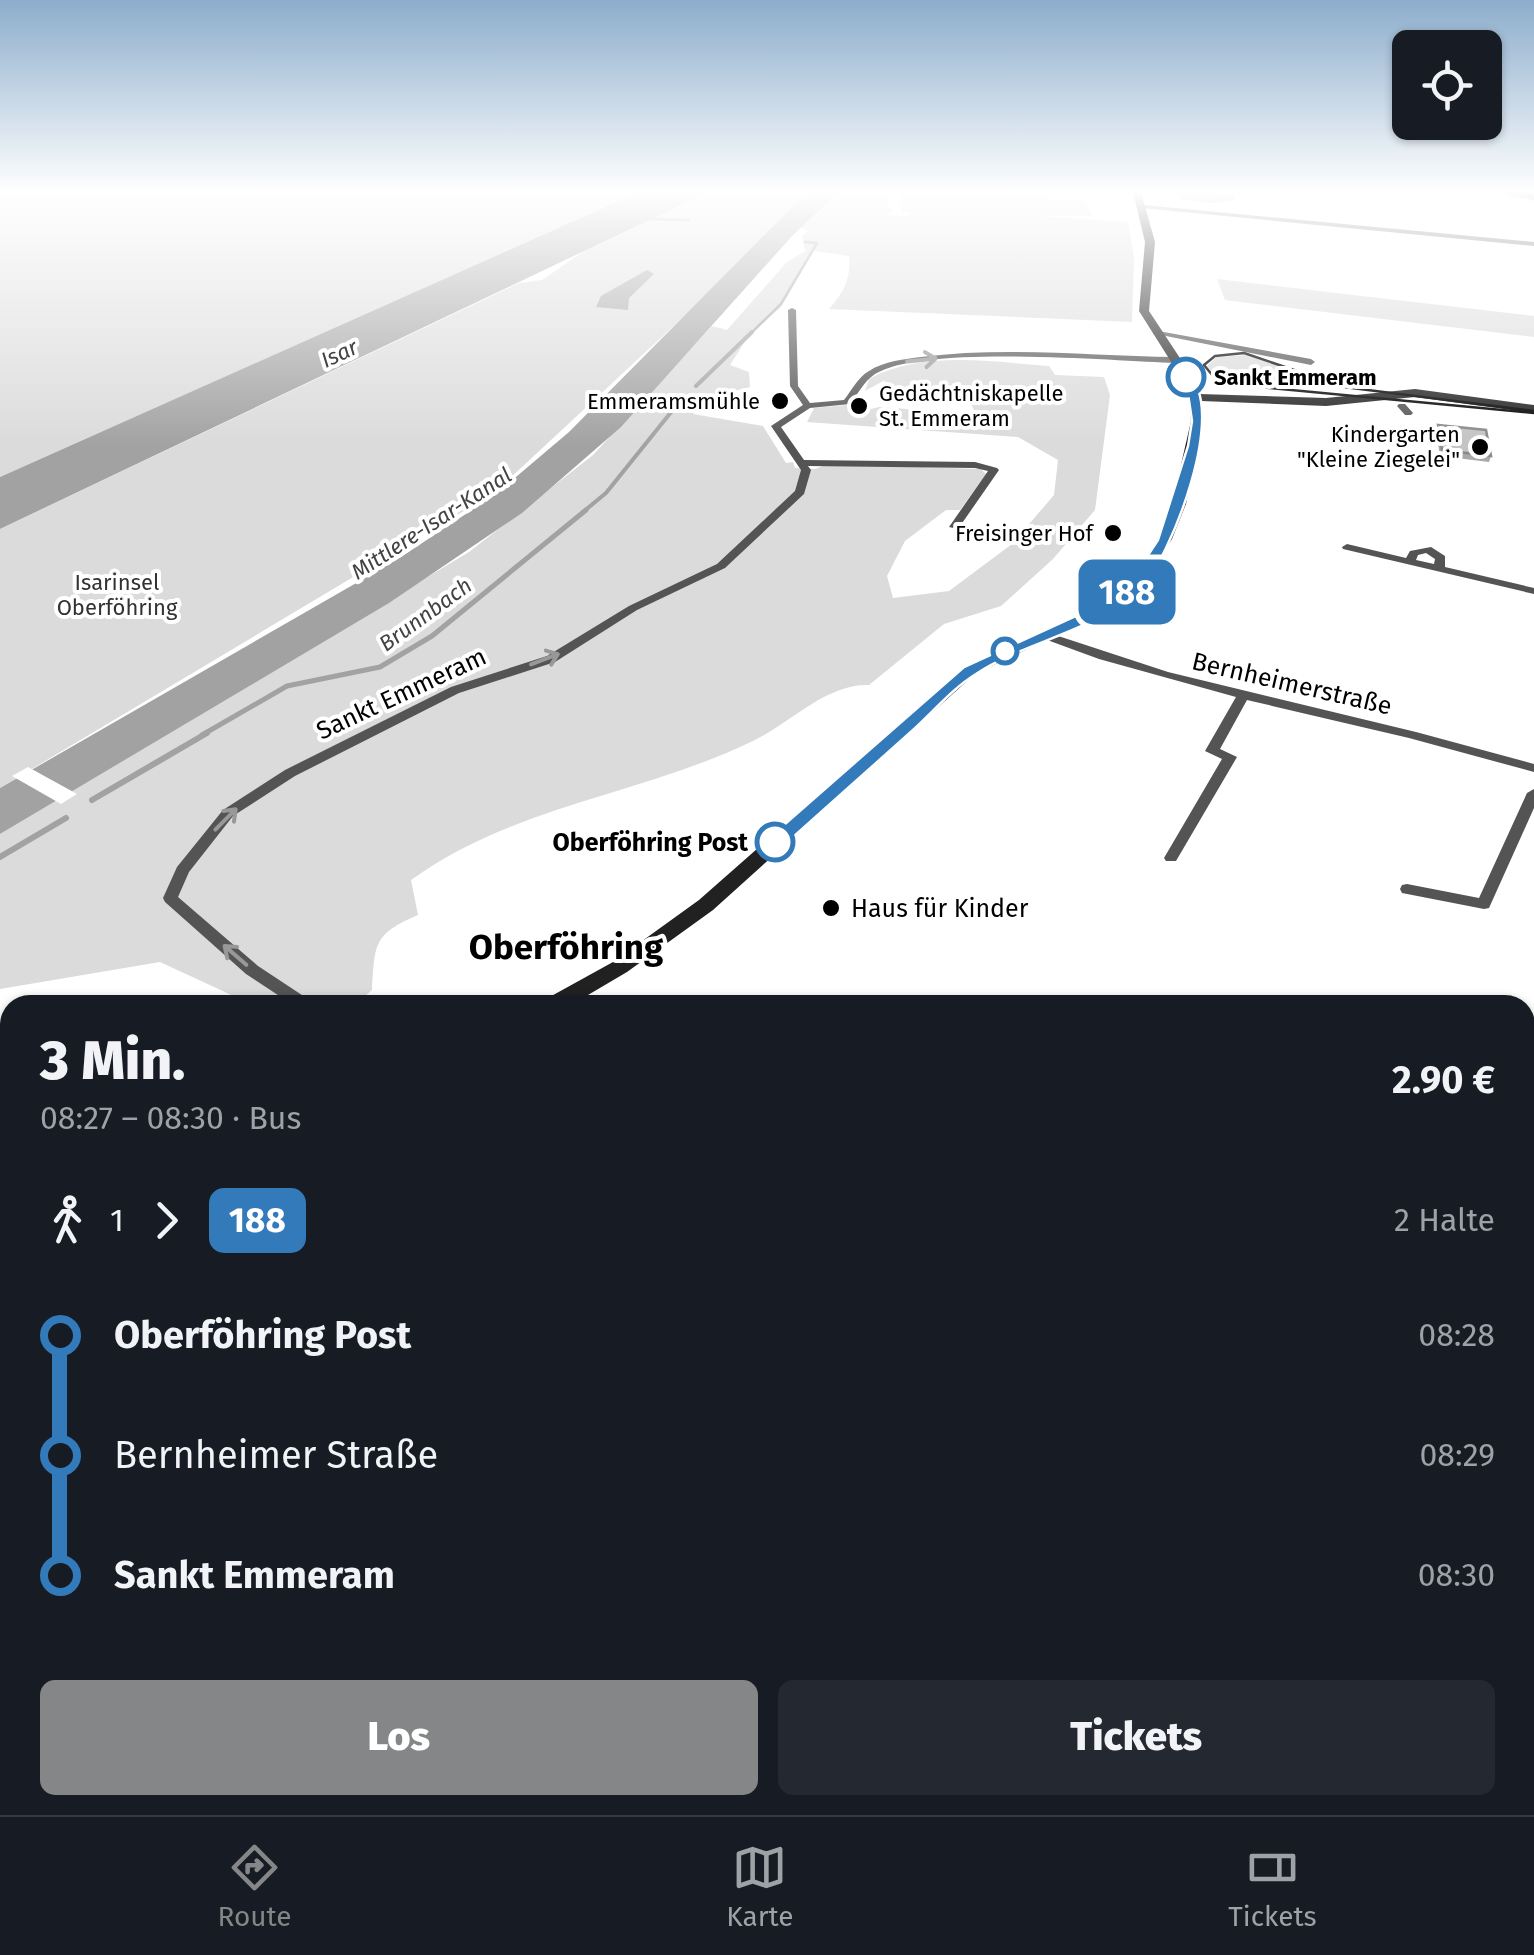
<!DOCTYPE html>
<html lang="de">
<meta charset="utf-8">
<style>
body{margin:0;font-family:"Fira Sans",sans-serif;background:#242831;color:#f1f3f6;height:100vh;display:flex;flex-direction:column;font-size:38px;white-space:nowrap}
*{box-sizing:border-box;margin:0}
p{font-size:32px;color:#9ea1a6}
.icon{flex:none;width:55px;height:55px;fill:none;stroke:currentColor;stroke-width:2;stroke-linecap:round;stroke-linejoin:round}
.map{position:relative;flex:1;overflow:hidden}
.side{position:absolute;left:0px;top:995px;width:1535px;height:820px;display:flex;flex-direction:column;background:#171b24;border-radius:30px 30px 0 0;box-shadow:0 2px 8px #0004}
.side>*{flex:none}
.badge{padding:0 20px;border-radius:15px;font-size:35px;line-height:65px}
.controls{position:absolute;left:1392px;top:30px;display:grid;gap:20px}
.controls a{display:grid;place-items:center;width:110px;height:110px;border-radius:15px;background:#171b24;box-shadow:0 2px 8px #0004;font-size:50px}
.map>.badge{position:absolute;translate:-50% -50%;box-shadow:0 0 0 5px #fff}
.legs{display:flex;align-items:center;gap:15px;height:110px;padding:0 40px;font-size:32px}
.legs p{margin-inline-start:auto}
.headline{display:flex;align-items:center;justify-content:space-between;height:170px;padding:0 40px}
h1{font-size:55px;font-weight:800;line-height:75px}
.cta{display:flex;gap:20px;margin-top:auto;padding:20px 40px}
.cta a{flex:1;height:115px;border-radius:15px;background:#858687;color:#fff;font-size:40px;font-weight:800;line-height:115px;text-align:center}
.cta a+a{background:#242831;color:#f1f3f6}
ul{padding:0 40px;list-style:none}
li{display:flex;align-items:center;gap:35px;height:120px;font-size:38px}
li i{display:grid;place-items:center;width:15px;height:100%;margin:0 12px;background:currentColor}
li i::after{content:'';width:25px;height:25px;margin:-12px;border:8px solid;border-radius:50%;background:#171b24}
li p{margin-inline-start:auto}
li:first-child i{background:linear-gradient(#0000 50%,currentColor 0)}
li:last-child i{background:linear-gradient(currentColor 50%,#0000 0)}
.dock{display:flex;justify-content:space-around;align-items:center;height:140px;border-top:2px solid #363941;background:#171b24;font-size:28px;color:#9ea1a6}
.dock a{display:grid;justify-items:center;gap:5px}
.dock .active{color:#858687}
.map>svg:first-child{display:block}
.green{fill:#dbdbdb}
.water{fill:#a2a2a2}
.pier{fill:#fff}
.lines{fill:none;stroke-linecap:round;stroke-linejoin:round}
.stream-far3{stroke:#a2a2a2;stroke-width:2.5}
.stream-far2{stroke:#a2a2a2;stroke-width:4}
.stream-far1{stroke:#a2a2a2;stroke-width:5}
.stream{stroke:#a2a2a2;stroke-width:6}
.highway-casing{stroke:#dbdbdb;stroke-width:5}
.street{fill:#545454;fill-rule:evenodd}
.secondary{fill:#212121;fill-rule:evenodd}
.highway{fill:#000;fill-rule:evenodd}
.tram{stroke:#000;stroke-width:2.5}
.wall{fill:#a9a9a9}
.shaded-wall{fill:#898989}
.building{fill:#c4c4c4;stroke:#898989;stroke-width:2.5}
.oneway{stroke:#989898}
.line-1{fill:#327ab9;stroke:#fff;stroke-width:2.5}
.stop-1-dot{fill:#fff;stroke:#327ab9;stroke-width:5}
.poi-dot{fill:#000;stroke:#fff;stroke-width:4}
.labels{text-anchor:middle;stroke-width:8;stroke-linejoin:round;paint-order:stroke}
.far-water-label{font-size:22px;font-style:italic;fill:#434343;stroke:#fff}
.far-stop-label{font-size:22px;font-weight:bold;fill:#000;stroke:#fff;text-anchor:start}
.far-poi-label{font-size:22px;fill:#000;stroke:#fff;text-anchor:end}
.far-park-label{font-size:22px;fill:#323232;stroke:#fff}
.street-label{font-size:25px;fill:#000;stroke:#fff}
.stop-label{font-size:25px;font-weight:bold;fill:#000;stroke:#fff;text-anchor:end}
.poi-label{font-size:25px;fill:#000;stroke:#fff;text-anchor:start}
.district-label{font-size:35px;font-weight:bold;fill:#000;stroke:#fff}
</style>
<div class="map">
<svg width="1534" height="1815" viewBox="0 0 1534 1815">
<rect width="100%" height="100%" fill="#fff"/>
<path class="green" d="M0 192H639L0 477Z
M708 192H807L694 307 494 493 0 788V529L519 283 542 280 587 249Z
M839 192H896L887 206 894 210 888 215 908 216 910 212H902L899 192H1056L1050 199H1084L1092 216H1039L1128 222 1134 258 1132 322 829 309C844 292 851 279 849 256L814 251 779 309 753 329 730 365 749 372 750 387 712 397 693 414 763 426 786 463 793 462 795 468 815 469 828 464 981 469 986 474 960 510H946L905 541 887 576 893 598 949 591 1012 544 1054 495 1058 460 1018 437 807 422 814 408 846 405 859 412 879 407 976 414 968 398 882 394 885 380 865 391 869 379C922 350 991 362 1049 366L1055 375 1104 377 1110 395 1095 510 1053 559 1001 606 944 624 869 685C828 683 791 722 755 740 643 795 514 805 411 880L418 915C373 934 375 944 372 990L355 1005H253L160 962 0 989V834L469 552 593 455 712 326 727 330 787 262 805 251 802 236 809 231 801 228Z
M1217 279 1534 316V337L1225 300Z
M1246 355 1348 388C1316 386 1224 393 1207 366L1217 357Z"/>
<path class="water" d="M639 192H708L0 529V477Z
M807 192H839L793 235 621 427 522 513 389 603 0 834V788L398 559 496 494 569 432Z
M647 270 654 274 629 298 628 310 596 307 601 296Z"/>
<path class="pier" d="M28 767 77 794 61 804 12 776Z"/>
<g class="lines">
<path class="stream-far3" d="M646 219 689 220
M749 335 781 304 817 243 805 242"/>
<path class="stream-far2" d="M696 386 752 332
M583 512 606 493 676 406"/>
<path class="stream-far1" d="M202 735 287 686 380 667 432 636 586 510"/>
<path class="stream" d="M92 800 207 733
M0 857 66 818"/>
<defs>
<path id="highway" d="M1508 192H1534V200L1509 195Z"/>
</defs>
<use href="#highway" class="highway-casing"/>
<path class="street" d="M1144 205 1534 242V246L1142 208Z
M792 308 796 310 798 386 810 403 844 400C852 390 858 377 869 371 884 361 905 359 921 357 1005 346 1092 356 1176 357L1180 360 1176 363C1114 361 922 344 875 374 864 381 858 394 850 404L810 408 781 427 804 460 975 462 997 468 999 470 958 529 949 527 988 471 975 468 808 466 811 470 804 494 725 568 637 610 555 662 459 693 295 776 233 816 189 872 178 897 258 966 311 1001 313 1005H293L246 974 165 902 163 898 177 867 223 810 285 770 451 687 547 656 629 606 717 564 795 491 801 470 771 426 803 405 790 386 788 310Z
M1153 330 1311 359 1315 362 1311 365 1156 334H1153Z
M1399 404H1405L1413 413 1411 415H1405L1397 406Z
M1347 544 1406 558 1410 551 1431 547 1445 556V567L1534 588V594L1343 549 1342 547ZM1426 553 1435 559 1434 564 1416 560 1418 555Z
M1043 631 1168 672 1416 732 1534 764V772L1409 738 1247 700 1220 749 1237 757 1176 861H1166L1164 858 1222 759 1205 751 1236 697 1099 659 1039 637V633Z
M1534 789V808L1489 908 1484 909 1402 893 1400 889 1402 885 1407 884 1479 898 1527 793Z
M0 1122 10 1126V1141L0 1137Z
M1525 1448 1534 1452V1475L1525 1471Z"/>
<path class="secondary" d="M1133 192H1141L1155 242 1149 311 1199 387 1200 394 1326 398 1415 389 1534 405V413L1415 397 1326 406 1201 401 1203 421 1186 504 1172 539 1139 589 1097 617 976 673 713 910 627 972 571 1005H543L546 999 613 962 699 900 964 667 1087 611 1129 583 1158 539 1172 504 1191 421 1187 387 1139 311 1145 242Z
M10 1513V1551L0 1555V1517Z"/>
<use href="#highway" class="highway"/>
<path class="tram" d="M1534 411 1344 387 1244 353 1215 356 1204 365 1213 376 1239 385 1534 413"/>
</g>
<path class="wall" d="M1167 192H1236L1234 200 1212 203 1184 200Z
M1438 425 1491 456 1489 462 1440 456 1436 431Z
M10 1023V1084L0 1079V1025Z
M0 1184 10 1188V1259L0 1255Z"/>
<path class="shaded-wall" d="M1215 192H1236L1234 200 1212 203Z
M10 1212V1257L0 1243V1223Z"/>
<path class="building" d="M1438 425 1486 430 1491 456 1442 450Z
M4 1021 10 1023V1074L0 1069V1025Z
M0 1184 10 1188V1212L0 1223Z"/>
<defs><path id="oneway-shaft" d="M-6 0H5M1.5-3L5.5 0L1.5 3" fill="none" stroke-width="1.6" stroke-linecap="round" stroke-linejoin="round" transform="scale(2.5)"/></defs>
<g class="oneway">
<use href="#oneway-shaft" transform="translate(922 360) rotate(-6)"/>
<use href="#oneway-shaft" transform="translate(545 659) rotate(-21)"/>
<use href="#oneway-shaft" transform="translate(226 819) rotate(-45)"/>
<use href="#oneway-shaft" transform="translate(235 955) rotate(-139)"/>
</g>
<linearGradient id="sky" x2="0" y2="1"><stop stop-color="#8cadcc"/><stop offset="0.43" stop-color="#fff"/><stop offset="1" stop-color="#fff" stop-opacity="0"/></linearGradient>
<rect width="1534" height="446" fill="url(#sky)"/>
<path class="line-1" d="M1186 374C1231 403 1171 560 1139 590 1094 632 1026 641 976 674 953 688 933 712 913 730 869 769 826 808 782 847H769V838L964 667 1087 611 1129 584 1158 540 1188 446 1192 421 1187 387 1181 377Z"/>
<g class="stop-1-dot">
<circle cx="1186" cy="377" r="18"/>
<circle cx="1005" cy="651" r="12"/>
<circle cx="775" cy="842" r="18"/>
</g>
<g class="poi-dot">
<circle cx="780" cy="401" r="10"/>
<circle cx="859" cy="406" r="10"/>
<circle cx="1480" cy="447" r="10"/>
<circle cx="1113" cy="533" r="10"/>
<circle cx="831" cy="908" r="10"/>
</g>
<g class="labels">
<g class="far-water-label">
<text transform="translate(339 353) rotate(-25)" y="8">Isar</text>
<text transform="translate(431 523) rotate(-33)" y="8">Mittlere-Isar-Kanal</text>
<text transform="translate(425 614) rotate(-36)" y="8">Brunnbach</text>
</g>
<g class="far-stop-label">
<text x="1214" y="385">Sankt Emmeram</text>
</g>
<g class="far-poi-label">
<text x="879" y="401" text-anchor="start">Gedächtniskapelle<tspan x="879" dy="25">St. Emmeram</tspan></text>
<text x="760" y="409">Emmeramsmühle</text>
<text x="1460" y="442">Kindergarten<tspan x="1460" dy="25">"Kleine Ziegelei"</tspan></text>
<text x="1093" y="541">Freisinger Hof</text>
</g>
<g class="far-park-label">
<text x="117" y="590">Isarinsel<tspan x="117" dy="25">Oberföhring</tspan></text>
</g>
<g class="street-label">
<text transform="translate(1292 683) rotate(13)" y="9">Bernheimerstraße</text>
<text transform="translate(401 693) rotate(-25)" y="9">Sankt Emmeram</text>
</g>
<g class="stop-label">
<text x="748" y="851">Oberföhring Post</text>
</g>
<g class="poi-label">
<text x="851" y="917">Haus für Kinder</text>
</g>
<g class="district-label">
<text x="566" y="959">Oberföhring</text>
</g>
</g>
</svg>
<div class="controls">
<a><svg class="icon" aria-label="locate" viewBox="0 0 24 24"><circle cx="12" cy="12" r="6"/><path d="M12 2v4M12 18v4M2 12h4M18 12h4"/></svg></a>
</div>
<b class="badge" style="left:1127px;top:592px;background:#327ab9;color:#fff">188</b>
<section class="side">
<div class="headline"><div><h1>3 Min.</h1><p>08:27 – 08:30 · Bus</p></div><b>2.90 €</b></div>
<div class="legs"><svg class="icon" aria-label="walk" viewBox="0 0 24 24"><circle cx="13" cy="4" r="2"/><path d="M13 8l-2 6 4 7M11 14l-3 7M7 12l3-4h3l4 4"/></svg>1<svg class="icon" aria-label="forward" viewBox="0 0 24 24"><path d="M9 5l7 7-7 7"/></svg><b class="badge" style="background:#327ab9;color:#fff">188</b><p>2 Halte</p></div>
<ul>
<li><i style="color:#327ab9"></i><b>Oberföhring Post</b><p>08:28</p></li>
<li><i style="color:#327ab9"></i><span>Bernheimer Straße</span><p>08:29</p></li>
<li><i style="color:#327ab9"></i><b>Sankt Emmeram</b><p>08:30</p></li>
</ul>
<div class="cta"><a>Los</a><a>Tickets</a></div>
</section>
</div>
<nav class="dock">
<a class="active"><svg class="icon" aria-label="directions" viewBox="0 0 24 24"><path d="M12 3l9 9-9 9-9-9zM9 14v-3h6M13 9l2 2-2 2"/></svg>Route</a>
<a><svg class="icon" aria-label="map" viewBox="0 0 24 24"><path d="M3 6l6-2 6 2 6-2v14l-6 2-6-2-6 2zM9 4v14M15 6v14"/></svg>Karte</a>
<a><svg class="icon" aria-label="tickets" viewBox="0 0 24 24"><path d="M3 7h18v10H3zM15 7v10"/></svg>Tickets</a>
</nav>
